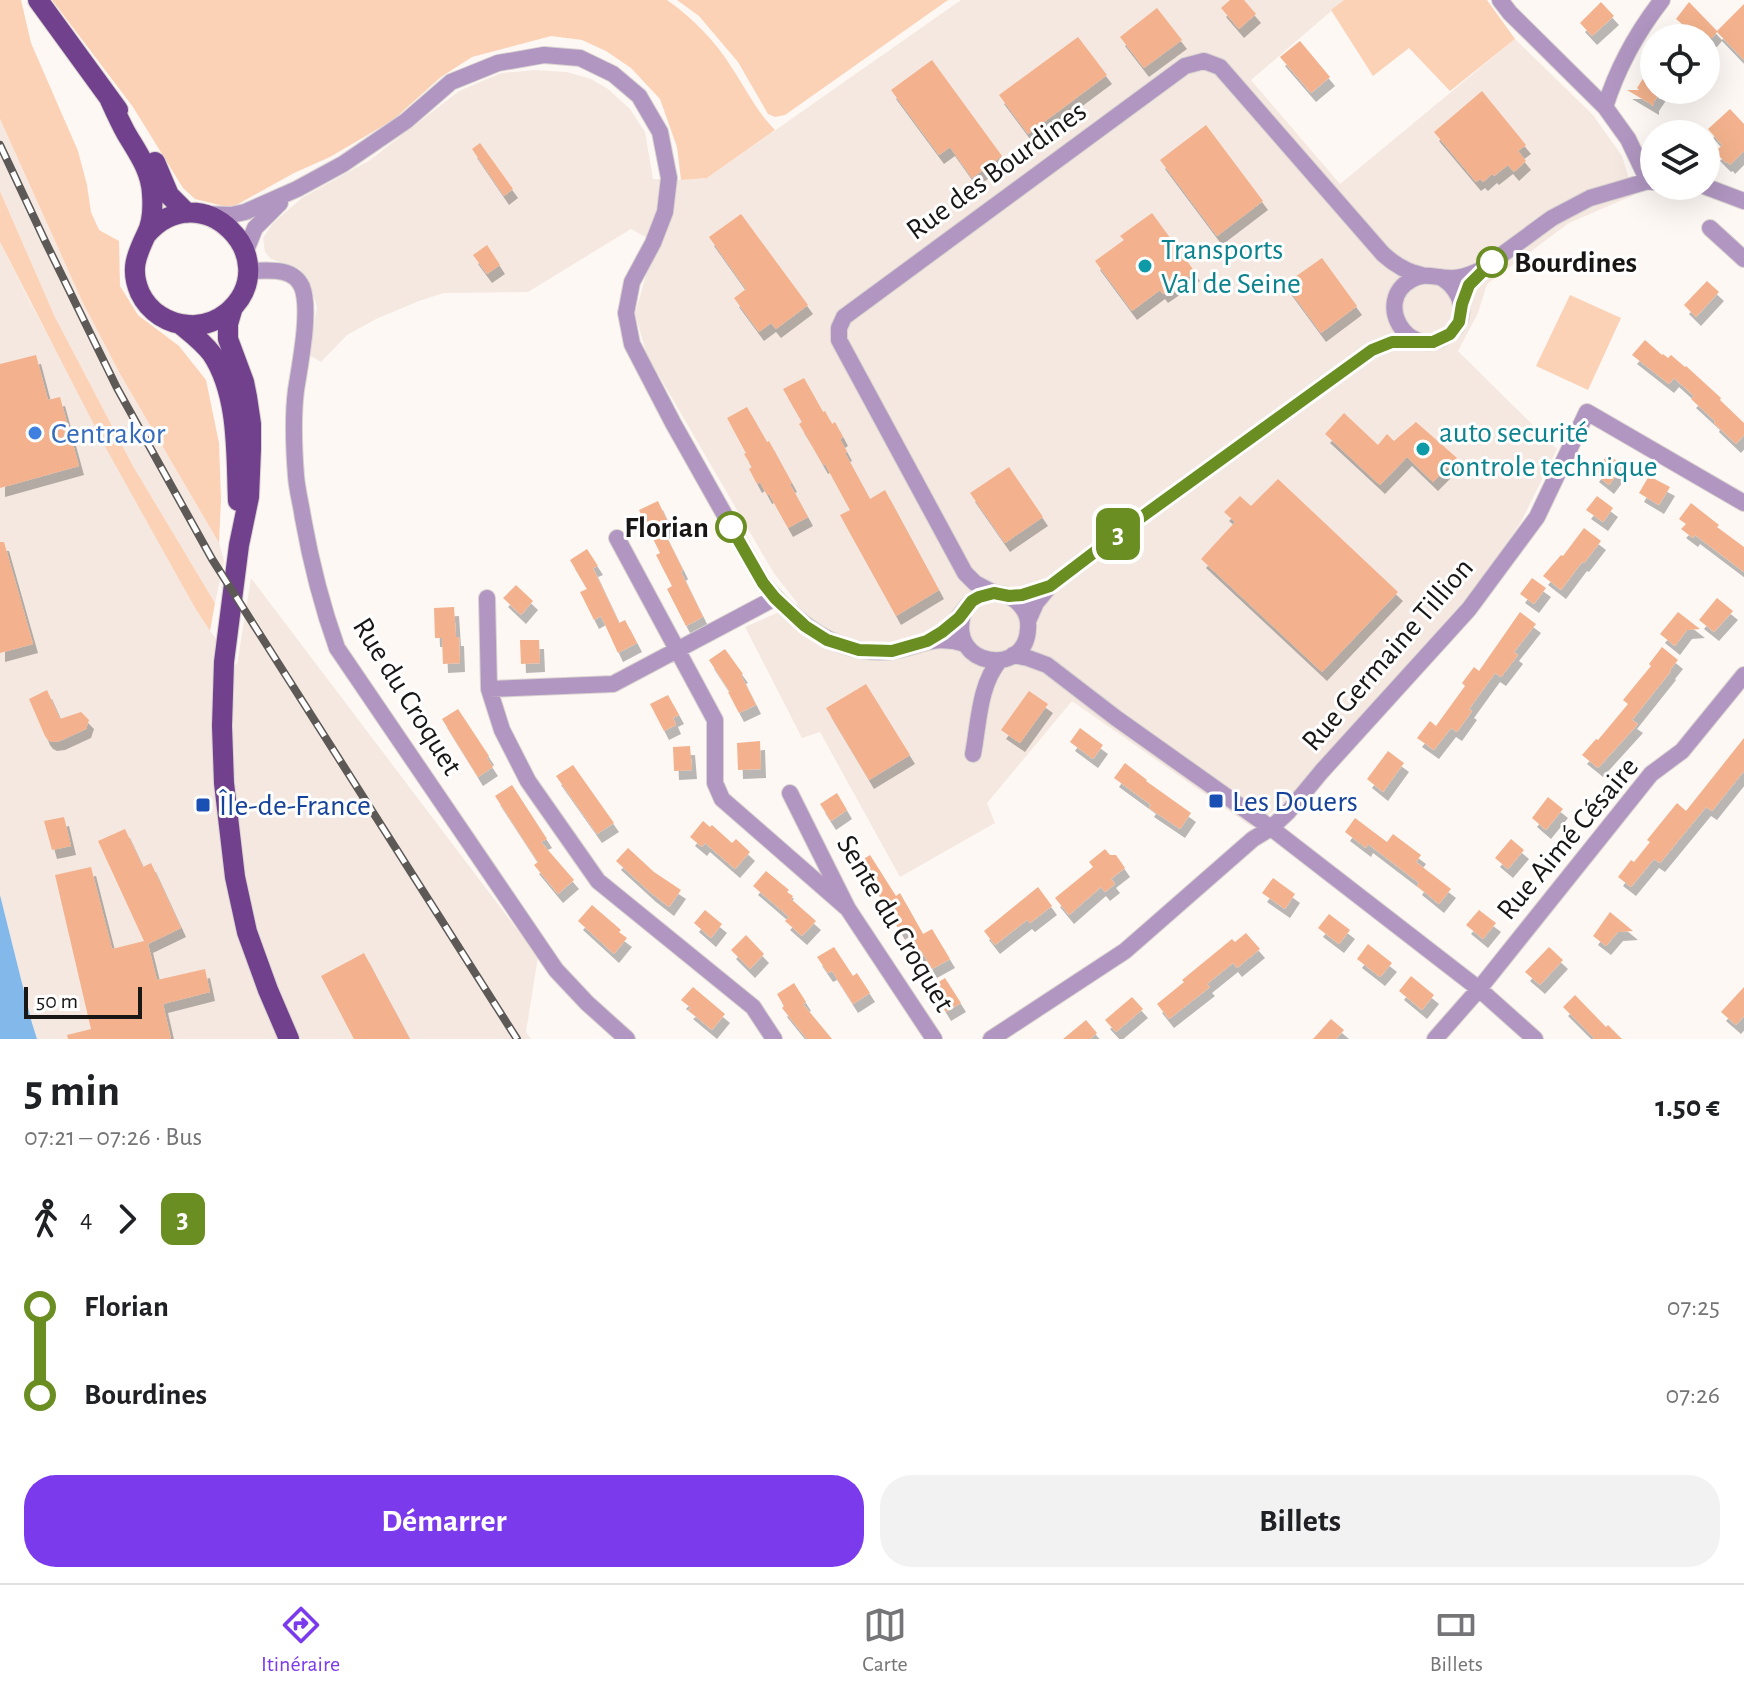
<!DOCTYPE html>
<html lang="fr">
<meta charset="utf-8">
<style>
body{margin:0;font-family:"Alegreya Sans",sans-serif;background:#f2f2f2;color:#202124;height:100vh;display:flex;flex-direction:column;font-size:30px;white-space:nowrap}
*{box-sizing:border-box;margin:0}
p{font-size:26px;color:#757577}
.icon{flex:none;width:44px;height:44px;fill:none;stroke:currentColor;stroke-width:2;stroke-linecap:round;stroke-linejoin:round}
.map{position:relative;height:1039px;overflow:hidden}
.side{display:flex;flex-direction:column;background:#fff;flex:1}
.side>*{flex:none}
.badge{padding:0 16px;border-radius:12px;font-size:28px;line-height:52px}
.controls{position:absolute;left:1640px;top:24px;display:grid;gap:16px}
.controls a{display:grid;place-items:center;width:80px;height:80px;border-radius:50%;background:#fff;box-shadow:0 8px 32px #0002;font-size:40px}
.scale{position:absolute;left:24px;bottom:20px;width:118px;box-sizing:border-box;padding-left:8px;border:4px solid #191716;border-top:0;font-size:22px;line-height:28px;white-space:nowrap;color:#191716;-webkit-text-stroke:6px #fff;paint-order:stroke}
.map>.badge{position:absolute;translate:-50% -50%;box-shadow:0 0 0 4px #fff}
.legs{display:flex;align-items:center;gap:12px;height:88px;padding:0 24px;font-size:26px}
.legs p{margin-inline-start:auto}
.headline{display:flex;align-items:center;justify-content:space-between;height:136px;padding:0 24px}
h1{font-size:44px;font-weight:700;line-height:60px}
.button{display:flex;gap:16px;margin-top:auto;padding:16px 24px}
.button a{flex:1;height:92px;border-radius:32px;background:#7c3aed;color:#fff;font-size:32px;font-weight:700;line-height:92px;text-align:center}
.button a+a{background:#f2f2f2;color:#202124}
ul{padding:0 24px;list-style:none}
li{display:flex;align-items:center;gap:28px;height:88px;font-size:30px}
li i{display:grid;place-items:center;width:12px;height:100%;margin:0 10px;background:currentColor}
li i::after{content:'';width:20px;height:20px;margin:-10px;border:6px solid;border-radius:50%;background:#fff}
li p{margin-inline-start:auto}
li:first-child i{background:linear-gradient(#0000 50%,currentColor 0)}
li:last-child i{background:linear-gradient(currentColor 50%,#0000 0)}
.menu{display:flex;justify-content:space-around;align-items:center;height:112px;border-top:2px solid #e0e0e0;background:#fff;font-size:22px;color:#757577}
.menu a{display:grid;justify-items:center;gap:4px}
.menu .selected{color:#7c3aed}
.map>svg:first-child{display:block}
.built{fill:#f5e8e0}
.green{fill:#fcd2b7}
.water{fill:#83b9ea}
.building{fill:#f3b28d;filter:url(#shadow)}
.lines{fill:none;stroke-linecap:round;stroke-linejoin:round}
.minor-casing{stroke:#d9d4d0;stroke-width:18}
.major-casing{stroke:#d9d4d0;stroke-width:22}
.minor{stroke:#b096c1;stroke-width:16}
.major{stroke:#72418d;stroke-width:20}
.rail-casing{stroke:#5c5957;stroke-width:8}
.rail{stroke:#fff;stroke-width:5;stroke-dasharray:15;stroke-linecap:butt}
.line-1-casing{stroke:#fff;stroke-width:18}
.line-1{stroke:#6b8e23;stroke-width:12}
.stop-1-dot{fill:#fff;stroke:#6b8e23;stroke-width:4}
.culture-dot{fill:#0f9aa8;stroke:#fff;stroke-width:3}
.shop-dot{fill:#3f7fe0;stroke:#fff;stroke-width:3}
.transit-dot{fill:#1a4fb4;stroke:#fff;stroke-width:3}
.labels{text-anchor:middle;stroke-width:6;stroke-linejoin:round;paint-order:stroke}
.street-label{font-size:30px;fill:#191716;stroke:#fff}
.culture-label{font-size:30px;fill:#0d838f;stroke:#fff;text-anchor:start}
.stop-label{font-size:30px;font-weight:bold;fill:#191716;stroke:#fff;text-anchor:start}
.shop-label{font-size:30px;fill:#366cbe;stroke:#fff;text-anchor:start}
.transit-label{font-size:30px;fill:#164399;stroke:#fff;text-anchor:start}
</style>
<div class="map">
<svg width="1744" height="1039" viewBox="0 0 1744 1039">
<defs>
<filter id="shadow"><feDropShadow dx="5" dy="9" stdDeviation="0" flood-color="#0004"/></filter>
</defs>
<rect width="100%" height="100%" fill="#fef8f4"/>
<path class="built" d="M961 0H1344L1251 80 1340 184 1515 39 1593 115 1622 156 1634 195 1569 223 1487 284 1478 313 1458 351 1557 449 1521 522 1476 588 1321 760 1290 799 1252 827 1072 701 987 803 995 823 900 877 820 732 802 738 745 627 798 604 773 572 647 355 635 314 648 268 660 245 631 229 528 292 444 293 419 301 376 319 347 335 321 362 309 355 317 307 310 285 300 269 271 259 265 252 263 238 273 223 302 198 370 160 459 91 501 73 535 70 567 72 591 79 608 89 630 109 645 132 653 179 681 180 707 178Z
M0 119 82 301 120 374 219 543 224 561 215 603 133 466 55 317 0 191Z
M0 242 30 302 195 608 210 631 237 665 251 578 538 957 526 1032 531 1039H37L32 1023 0 895Z"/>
<path class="green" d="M0 0H21L31 43 78 151 87 185 91 212 99 230 119 241 120 286 138 315 179 346 206 380 219 443 221 499 219 543 120 374 82 301 0 119Z
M52 0H667C692 17 716 42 732 68 746 89 757 112 775 130L707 178 681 180 677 147 660 99 631 68 606 51 582 40 551 36 472 57 441 77 393 120 330 157 294 173 231 208 195 199 183 188 133 107Z
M677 0H948L785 115 775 117 768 114 738 62 699 16Z
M1344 0H1487L1515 39 1450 91 1409 48 1373 76 1331 10Z
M0 191 55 317 133 466 215 603 210 631 195 608 107 450 0 242Z
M1570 295 1621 318 1588 390 1536 366Z"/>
<path class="water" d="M0 895 32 1023 37 1039H0Z"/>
<path class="building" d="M1230 0H1244L1256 14 1239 29 1221 8Z
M1601 2 1614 16 1592 36 1580 23Z
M1689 2 1717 31 1744 4V60L1717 32 1712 38H1673L1682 24 1676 19Z
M1157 8 1182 40 1144 68 1120 37Z
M1078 37 1107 75 1028 134 999 95Z
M1300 41 1330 77 1311 93 1280 57Z
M932 60 1002 156 972 178 950 147 939 155 891 90Z
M1654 61V90H1662L1654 102V106L1627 90H1639L1637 88Z
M1482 91 1526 145 1518 151 1526 161 1514 172 1508 165 1494 176 1492 174 1483 182 1480 179 1476 182 1434 132Z
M1730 109 1744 124V151L1730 165 1728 162 1726 163 1715 152 1722 145 1708 129Z
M1206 125 1263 201 1217 236 1160 160Z
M480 143 513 189 504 196 472 149Z
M1152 213 1195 272 1163 294 1160 290 1132 311 1095 261 1124 240 1120 236Z
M741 214 808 305 776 329 771 323 759 332 734 298 746 289 709 237Z
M487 245 500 265 487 274 473 255Z
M1322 258 1357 306 1321 333 1285 284Z
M1707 281 1719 292 1696 317 1684 305Z
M1645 340 1662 355 1663 354 1668 358 1671 355 1685 367 1686 366 1721 398 1720 400 1744 423V435L1736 444 1714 423 1715 421 1691 399 1694 396 1674 378 1669 384 1632 355Z
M36 355 48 400 60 397 79 466 0 488V364Z
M804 378 823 412 825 411 832 424 835 422 843 437 840 439 847 452 845 453 870 499 885 490 939 590 896 616 840 515 850 510 825 464 823 465 807 437 799 424 802 422 783 389Z
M747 407 767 442 769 441 792 483 790 484 808 517 788 528 769 494 767 495 760 482 757 484 749 469 752 467 744 454 746 453 727 418Z
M1344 413 1378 445 1387 434 1394 441 1416 422 1457 458 1433 482 1407 457 1380 485 1325 434Z
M1608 454 1623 466 1609 485 1594 473Z
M1009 467 1043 517 1005 543 970 493Z
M1649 476 1670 487 1659 505 1639 493Z
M1278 479 1398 592 1322 672 1201 559 1235 522 1224 512 1240 496 1251 506Z
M1597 496 1613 508 1603 522 1586 510Z
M658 501 670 527 663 530 683 570 681 572 703 617 686 626 667 589 672 586 656 555 660 553 639 510Z
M1691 503 1719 525 1717 527 1744 547V572L1695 535 1693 538 1681 529 1686 524 1679 519Z
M1584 528 1601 541 1584 563 1582 562 1561 590 1543 576 1561 555 1563 556Z
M0 542H4L33 644 0 653Z
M587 549 598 566 593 568 619 623 625 620 637 643 618 653 601 616 594 620 580 592 587 589 570 560Z
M1532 578 1546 588 1534 604 1520 594Z
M516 585 533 601 521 615 503 598Z
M1717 598 1733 611 1714 632 1699 620Z
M454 607 456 637H459L460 663 443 664 442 638H435L434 608Z
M1520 612 1536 624 1514 652 1518 655 1501 677 1495 673 1469 709 1472 711 1457 732 1451 728 1434 750 1417 738 1430 721 1436 726 1465 686 1462 683 1474 667 1479 671Z
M1678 612 1700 629 1687 630 1675 646 1660 634Z
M520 640H539L540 663 521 664Z
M1662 647 1678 660 1670 670 1671 671 1632 720 1638 724 1598 768 1582 755 1596 739 1598 740 1628 704 1623 700 1651 666 1649 664Z
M725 649 743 674 741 675 756 705 739 713 728 692H730L709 660Z
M866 684 910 755 869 780 826 708Z
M47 690 60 719 81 712 89 720 86 729 60 741 52 742 48 740 45 736 29 699Z
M1029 691 1048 704 1020 743 1001 730Z
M668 695 679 715 673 718 676 725 664 731 650 704Z
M458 709 489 756 487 758 493 767 478 777 442 719Z
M1080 728 1103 745 1093 759 1070 742Z
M1744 738V771L1712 811 1706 807 1660 863 1654 859 1631 887 1618 877 1631 860 1634 862 1650 842 1647 840 1677 803 1686 811Z
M760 741 761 769 738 770 737 743Z
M690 746 692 770 674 771 673 747Z
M1388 751 1404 763 1383 792 1367 779Z
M1125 763 1147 780 1146 781 1191 813 1180 829 1149 808 1151 805 1114 778Z
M573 765 614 823 597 834 556 776Z
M512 785 547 839 541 842 574 880 558 894 534 865 538 862 495 796Z
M837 793 847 810 831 821 820 804Z
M1548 797 1563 809 1546 830 1532 818Z
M64 817 71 846 52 850 44 821Z
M1355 818 1387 842 1393 834 1421 855 1416 862 1451 889 1439 904 1417 886 1419 883 1368 844 1366 848 1345 832Z
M703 821 710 827 712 825 732 843 736 839 750 852 735 869 705 843 702 847 690 837Z
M125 829 143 867 151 863 181 928 148 944 157 980 205 969 210 992 163 1004 171 1039H68L67 1035 91 1029 55 875 91 867 112 949 144 941 98 841Z
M1511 839 1524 850 1508 869 1495 858Z
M628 848 654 872 681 890 669 907 651 893 616 861Z
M1105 849 1110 855H1116L1125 868 1111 879 1115 884 1105 892 1101 887 1069 915 1055 898 1093 867 1089 862Z
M870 855 896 896 900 893 923 934 932 929 950 959 932 969 922 952 919 953 904 928 900 931 872 883 867 887 854 865Z
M766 871 789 890 787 892 793 896 791 899 816 921 802 936 785 921 789 917 753 886Z
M1273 878 1295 894 1285 909 1262 893Z
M1038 887 1052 906 1030 923 1027 920 995 945 984 931Z
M592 905 621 930 619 932 627 938 614 954 578 921Z
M705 910 722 924 711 938 694 923Z
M1479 910 1496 923 1483 939 1466 925Z
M1610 912 1633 931 1618 932 1606 946 1593 936Z
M1329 914 1350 930 1339 944 1318 928Z
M1246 933 1260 949 1237 968 1233 963 1207 984 1210 987 1169 1019 1157 1004 1184 982 1182 980 1232 939 1235 942Z
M746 935 764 954 750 969 731 950Z
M1368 944 1392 963 1380 977 1357 959Z
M834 947 853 976 857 973 870 993 853 1004 832 971 828 973 817 957Z
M1549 947 1563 960 1540 985 1525 972Z
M364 953 382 987 410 1039H354L321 976Z
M1411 976 1434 995 1422 1010 1399 991Z
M945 978 961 1003 946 1012 931 987Z
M794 983 806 1002 803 1004 832 1039H807L782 1008 784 1006 777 994Z
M693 987 725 1014 712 1030 688 1010 691 1008 681 1000Z
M1744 987V1016L1736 1025 1721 1012Z
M1575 995 1606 1027 1608 1025 1622 1039H1593L1594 1038 1563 1007Z
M1132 997 1143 1009 1116 1032 1105 1020Z
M1331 1019 1344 1030 1336 1039H1313Z
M1086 1020 1097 1033 1090 1039H1063Z"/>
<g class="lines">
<defs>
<path id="minor" d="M1500 0 1510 13 1605 107 1628 139 1648 181
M1605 107C1617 69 1637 32 1662 0
M1704 186 1744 201
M205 214 231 215 245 212 297 189 343 164 406 121 451 82 498 63 544 55 580 58 613 74 639 96 660 132 669 178 665 212 653 243 632 282 626 313 632 344 673 423 763 583C795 622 839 658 893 651 921 646 936 634 965 644
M1710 228 1744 259
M245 253 255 228 280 203
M248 271C267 271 293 266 302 287 311 310 300 364 296 390 293 414 294 451 296 476 297 490 301 504 303 518 311 563 322 606 337 648L556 970 587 1003 627 1039
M1477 275 1492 262 1552 218 1590 198 1648 181 1654 182
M1440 277C1464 290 1471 322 1445 337 1407 360 1373 301 1411 280 1425 271 1438 279 1453 278 1464 278 1473 273 1483 269
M617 538 715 720V783L722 799 848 909
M994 593 975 583 965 573 839 340V328L844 317 1185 66 1204 61 1220 67 1383 254C1395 265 1406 272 1422 275
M487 598 489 689 502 730 528 781 598 881 753 1007 774 1039
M1028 621 1036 603 1050 586 1125 529 1372 350 1392 342H1422
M931 639C938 635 945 631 952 625 959 618 964 608 972 601 986 589 1009 591 1021 606 1026 612 1029 621 1028 629 1026 677 948 668 963 614
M1013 655 1028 658 1047 665 1116 718 1271 828 1479 989 1535 1039
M489 689 613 684 775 598
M973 754C979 722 979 685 1000 660
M790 793 848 909 934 1039
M991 1039 1125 951 1253 839 1271 828 1288 812 1322 771 1469 609 1537 517 1587 412 1744 503
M1435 1039 1479 989 1651 774 1682 751 1744 675"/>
<path id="major" d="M38 0 118 110
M110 100C115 111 120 122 126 133 137 152 151 170 152 194 153 207 152 224 146 235 136 256 130 270 140 293 149 312 168 324 189 325 203 326 217 321 228 312 288 259 201 171 146 235
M155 162 169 195 187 213
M233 307 228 324V339L244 382 247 397 251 424V449L249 497 239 545 224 662 222 726 224 783 235 877 247 932 268 990 289 1039
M180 324C191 333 203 342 212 354 239 395 236 454 238 501"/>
</defs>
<use href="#minor" class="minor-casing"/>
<use href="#major" class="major-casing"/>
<use href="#minor" class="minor"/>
<use href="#major" class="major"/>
<defs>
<path id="rail" d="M0 145 45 241 117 388 212 559 517 1039"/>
</defs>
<use href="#rail" class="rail-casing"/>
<use href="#rail" class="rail"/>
</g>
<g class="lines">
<defs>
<path id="line-1" d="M731 527 763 583 775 598 805 626 827 640 859 650 892 651 927 641 942 632 959 618 972 601 979 597 994 593 1009 596 1022 595 1050 586 1125 529 1372 350 1392 342H1433L1450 334 1459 322 1462 304 1469 285 1492 262"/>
</defs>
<use href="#line-1" class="line-1-casing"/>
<use href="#line-1" class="line-1"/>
</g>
<g class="stop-1-dot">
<circle cx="1492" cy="262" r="14"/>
<circle cx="731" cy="527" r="14"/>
</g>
<g class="culture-dot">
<circle cx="1145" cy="266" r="8"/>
<circle cx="1423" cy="449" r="8"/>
</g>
<circle class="shop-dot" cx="35" cy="433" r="8"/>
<g class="transit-dot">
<rect x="1208" y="793" width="16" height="16" rx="4"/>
<rect x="195" y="797" width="16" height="16" rx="4"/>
</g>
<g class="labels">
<g class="street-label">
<text transform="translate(996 170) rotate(-36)" y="10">Rue des Bourdines</text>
<text transform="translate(1387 654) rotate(-49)" y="10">Rue Germaine Tillion</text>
<text transform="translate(408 696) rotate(58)" y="10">Rue du Croquet</text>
<text transform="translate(1567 838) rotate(-50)" y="10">Rue Aimé Césaire</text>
<text transform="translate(896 923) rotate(59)" y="10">Sente du Croquet</text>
</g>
<g class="culture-label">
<text x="1161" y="259">Transports<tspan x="1161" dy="34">Val de Seine</tspan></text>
<text x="1439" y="442">auto securité<tspan x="1439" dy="34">controle technique</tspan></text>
</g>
<g class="stop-label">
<text x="1514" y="272">Bourdines</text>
<text x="709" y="537" text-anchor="end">Florian</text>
</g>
<g class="shop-label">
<text x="51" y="443">Centrakor</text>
</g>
<g class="transit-label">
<text x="1232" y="811">Les Douers</text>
<text x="219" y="815">Île-de-France</text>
</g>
</g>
</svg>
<div class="controls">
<a><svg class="icon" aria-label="locate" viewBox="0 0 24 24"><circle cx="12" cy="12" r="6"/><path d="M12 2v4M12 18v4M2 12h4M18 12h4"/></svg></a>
<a><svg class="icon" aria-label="layers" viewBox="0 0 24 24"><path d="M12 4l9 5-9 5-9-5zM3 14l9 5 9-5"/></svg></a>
</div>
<div class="scale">50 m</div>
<b class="badge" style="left:1118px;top:534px;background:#6b8e23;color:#fff">3</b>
</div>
<section class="side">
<div class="headline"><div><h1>5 min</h1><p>07:21 – 07:26 · Bus</p></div><b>1.50 €</b></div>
<div class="legs"><svg class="icon" aria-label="walk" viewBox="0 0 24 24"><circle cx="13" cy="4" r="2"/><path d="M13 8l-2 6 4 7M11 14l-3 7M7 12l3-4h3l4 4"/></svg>4<svg class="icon" aria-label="forward" viewBox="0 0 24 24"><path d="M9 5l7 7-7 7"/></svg><b class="badge" style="background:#6b8e23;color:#fff">3</b></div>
<ul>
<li><i style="color:#6b8e23"></i><b>Florian</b><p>07:25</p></li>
<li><i style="color:#6b8e23"></i><b>Bourdines</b><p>07:26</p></li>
</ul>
<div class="button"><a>Démarrer</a><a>Billets</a></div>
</section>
<nav class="menu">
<a class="selected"><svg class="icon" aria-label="directions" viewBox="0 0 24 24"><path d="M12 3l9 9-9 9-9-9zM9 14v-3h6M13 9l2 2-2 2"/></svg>Itinéraire</a>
<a><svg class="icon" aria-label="map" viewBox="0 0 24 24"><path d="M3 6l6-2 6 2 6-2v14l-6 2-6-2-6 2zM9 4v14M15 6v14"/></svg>Carte</a>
<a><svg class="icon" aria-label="tickets" viewBox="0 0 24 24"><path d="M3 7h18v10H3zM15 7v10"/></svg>Billets</a>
</nav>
